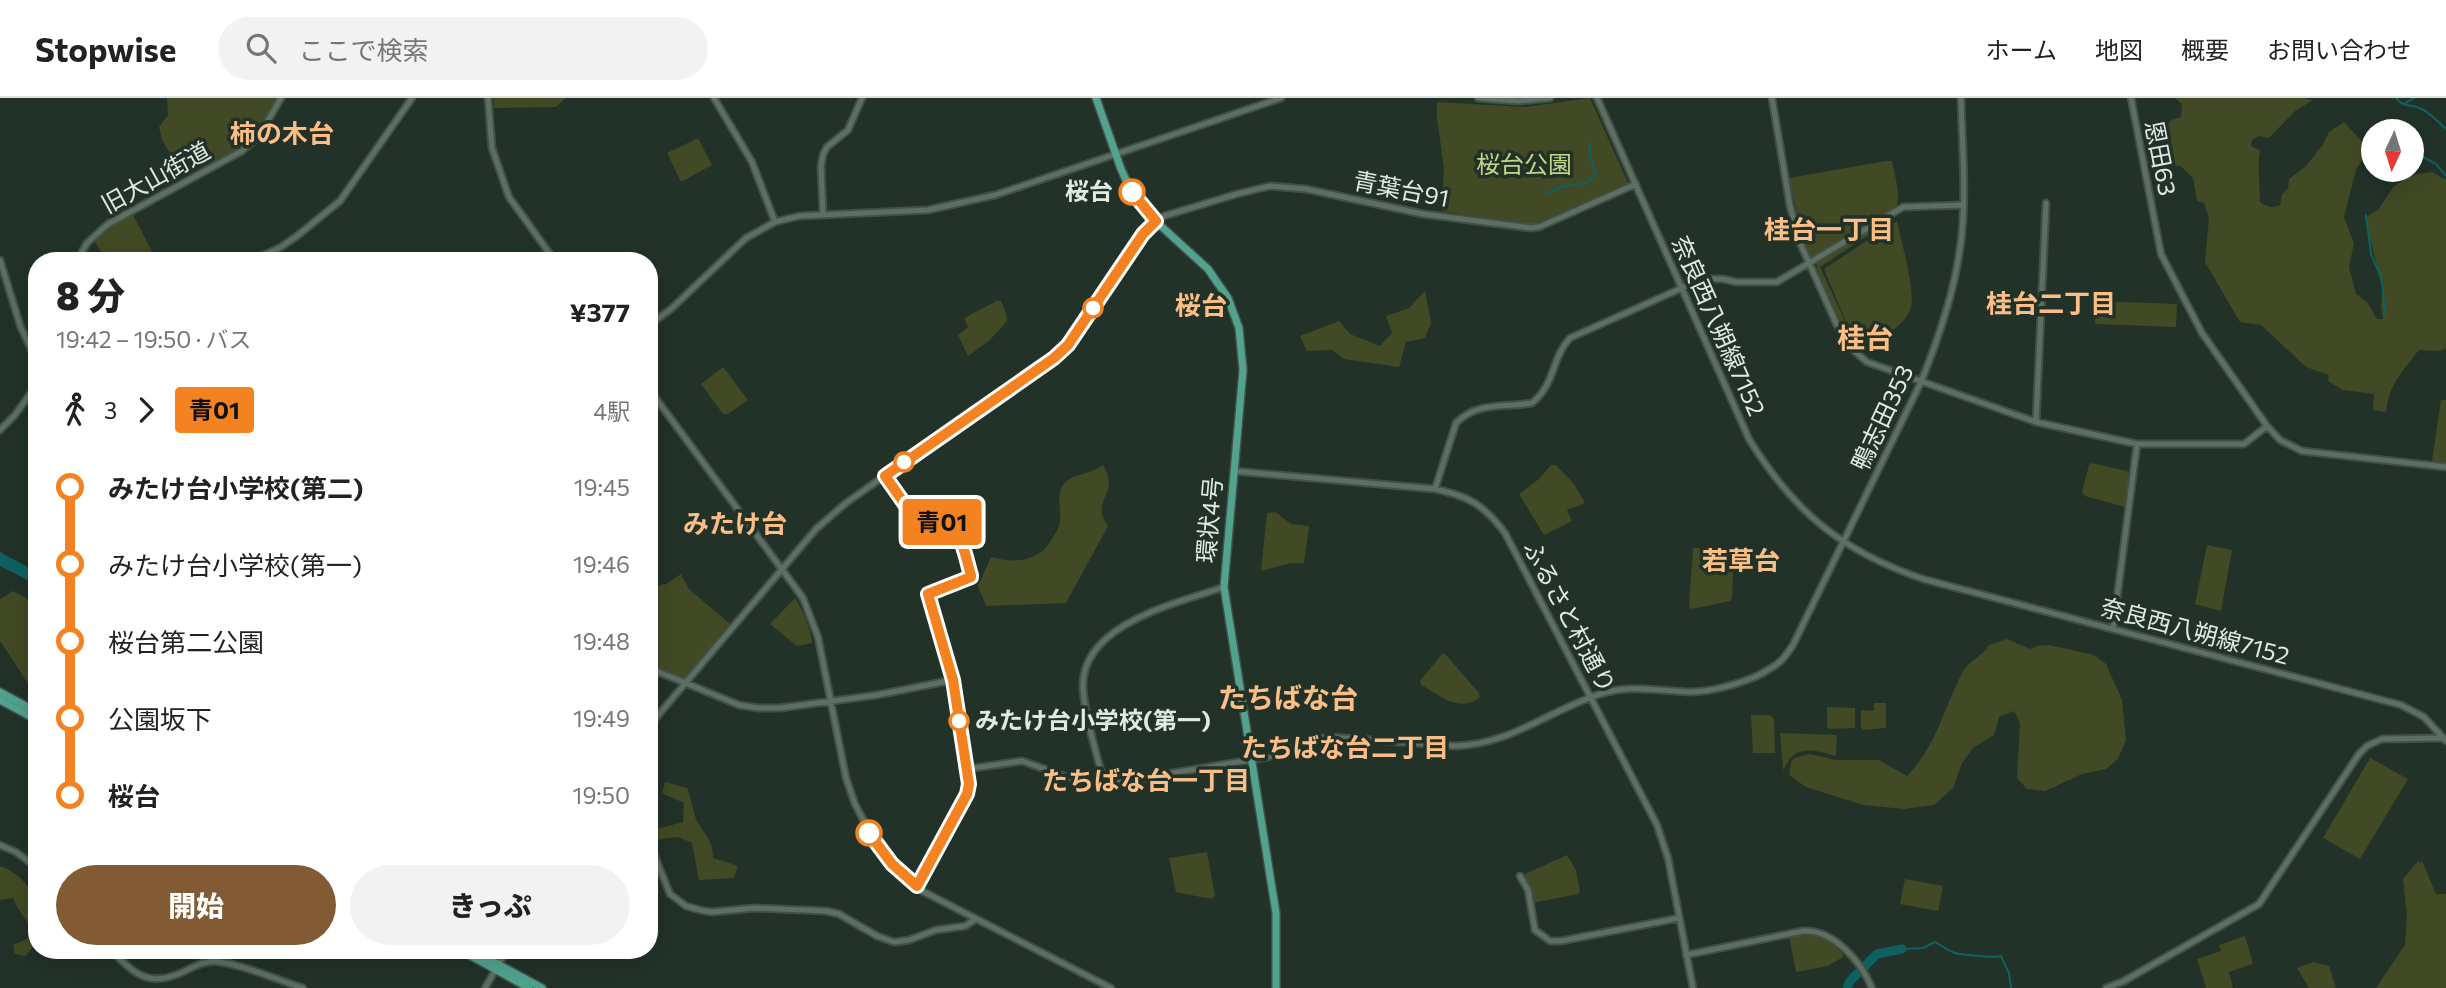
<!DOCTYPE html>
<html lang="ja">
<meta charset="utf-8">
<style>
body{margin:0;font-family:Commissioner,"Noto Sans JP",sans-serif;background:#f2f2f2;color:#222;height:100vh;display:flex;flex-direction:column;font-size:26px;white-space:nowrap}
*{box-sizing:border-box;margin:0}
p{font-size:23px;color:#767676}
.icon{flex:none;width:38px;height:38px;fill:none;stroke:currentColor;stroke-width:2;stroke-linecap:round;stroke-linejoin:round}
.map{position:relative;flex:1;overflow:hidden}
.drawer{position:absolute;left:28px;top:154px;width:630px;height:707px;display:flex;flex-direction:column;background:#fff;border-radius:28px;box-shadow:0 7px 28px #0002}
.drawer>*{flex:none}
.badge{padding:0 14px;border-radius:5px;font-size:24px;line-height:46px}
.needle{width:46px;rotate:184deg}
.fabs{position:absolute;left:2361px;top:21px;display:grid;gap:14px}
.fabs a{display:grid;place-items:center;width:63px;height:63px;border-radius:50%;background:#fff;box-shadow:0 7px 28px #0002;font-size:35px}
.map>.badge{position:absolute;translate:-50% -50%;box-shadow:0 0 0 4px #fff}
.legs{display:flex;align-items:center;gap:10px;height:77px;padding:0 28px;font-size:23px}
.legs p{margin-inline-start:auto}
.headline{display:flex;align-items:center;justify-content:space-between;height:119px;padding:0 28px}
h1{font-size:38px;font-weight:800;line-height:52px}
.primary-button{display:flex;gap:14px;margin-top:auto;padding:14px 28px}
.primary-button a{flex:1;height:80px;border-radius:42px;background:#825b34;color:#fff;font-size:28px;font-weight:800;line-height:80px;text-align:center}
.primary-button a+a{background:#f2f2f2;color:#222}
ul{padding:0 28px;list-style:none}
li{display:flex;align-items:center;gap:24px;height:77px;font-size:26px}
li i{display:grid;place-items:center;width:10px;height:100%;margin:0 9px;background:currentColor}
li i::after{content:'';width:18px;height:18px;margin:-9px;border:5px solid;border-radius:50%;background:#fff}
li p{margin-inline-start:auto}
li:first-child i{background:linear-gradient(#0000 50%,currentColor 0)}
li:last-child i{background:linear-gradient(currentColor 50%,#0000 0)}
header{display:flex;align-items:center;gap:42px;box-sizing:border-box;height:98px;padding:0 35px;background:#fff;border-bottom:2px solid #e0e0e0}
header strong{font-size:33px}
nav{display:flex;gap:38px;margin-inline-start:auto;font-size:24px}
.search{width:490px;height:63px;background:#f2f2f2;display:flex;align-items:center;gap:18px;box-sizing:border-box;padding:0 24px;border-radius:38px;color:#767676;font-size:26px}
.map>svg:first-child{display:block}
.green{fill:#414a24}
.water{fill:#0f6161}
.lines{fill:none;stroke-linecap:round;stroke-linejoin:round}
.stream{stroke:#0f6161;stroke-width:2}
.river{stroke:#0f6161;stroke-width:9}
.minor-casing{stroke:#425048;stroke-width:9}
.major-casing{stroke:#425048;stroke-width:10}
.minor{stroke:#5d6f63;stroke-width:5}
.major{stroke:#51a38e;stroke-width:7}
.line-1-casing{stroke:#fff;stroke-width:16}
.line-1{stroke:#f58220;stroke-width:10}
.stop-1-dot{fill:#fff;stroke:#f58220;stroke-width:3.5}
.labels{text-anchor:middle;stroke-width:7;stroke-linejoin:round;paint-order:stroke}
.street-label{font-size:24px;fill:#e0eae3;stroke:#223228}
.park-label{font-size:24px;fill:#c3d588;stroke:#223228}
.stop-label{font-size:24px;font-weight:bold;fill:#e0eae3;stroke:#223228;text-anchor:end}
.neighbourhood-label{font-size:26px;font-weight:bold;fill:#fbbe86;stroke:#223228}
.quarter-label{font-size:28px;font-weight:bold;fill:#fbbe86;stroke:#223228}
</style>
<header>
<strong>Stopwise</strong>
<div class="search"><svg class="icon" aria-label="search" viewBox="0 0 24 24"><circle cx="10" cy="10" r="6"/><path d="M15 15l6 6"/></svg>ここで検索</div>
<nav><a>ホーム</a><a>地図</a><a>概要</a><a>お問い合わせ</a></nav>
</header>
<div class="map">
<svg width="2446" height="890" viewBox="0 0 2446 890">
<rect width="100%" height="100%" fill="#223228"/>
<path class="green" d="M167 0H278L256 36 241 49 203 72 193 57 185 60 179 52 171 57 162 42 159 29 168 17Z
M494 0H565L556 9 494 10Z
M1590 0 1628 85 1533 127 1442 113 1444 70 1437 21V4L1525 9Z
M2175 0H2304L2313 2 2295 13 2269 40 2259 38 2252 42 2251 48 2260 52C2257 69 2260 86 2260 104 2267 109 2272 111 2280 107L2282 96 2288 91 2289 81 2305 69 2322 48 2329 34 2344 24 2369 51 2356 72 2344 119 2354 145 2349 169 2356 196 2367 204 2377 221H2383L2381 208 2383 193 2365 120 2378 112 2394 88 2412 77 2432 74 2446 82V250L2440 253 2419 252C2402 274 2389 286 2386 314L2373 312 2374 296 2343 292 2328 283 2329 277 2306 269 2261 227 2240 224 2205 164 2209 120 2204 105 2197 103 2193 80 2181 68C2163 67 2150 52 2152 34L2165 33 2171 22 2181 19 2182 6Z
M696 41 699 42 712 67 681 84 667 55Z
M1886 63H1892C1894 77 1902 98 1896 110L1811 160 1803 141 1789 80Z
M131 113 155 159 147 163H107L92 139Z
M1892 119 1893 121 1820 169 1852 238 1824 171 1897 123C1901 143 1915 190 1911 209 1906 228 1878 243 1860 252 1844 240 1821 187 1816 166Z
M1425 193 1431 225 1425 240 1406 244 1399 269 1344 261 1332 252 1307 253 1300 238 1339 223 1350 236 1380 248 1392 235 1386 218 1409 210Z
M997 203H1001L1006 215 1007 223 989 243 968 258 958 237 968 229 964 220Z
M2096 203 2177 206 2176 229 2095 226Z
M723 269 748 302 728 316H723L701 286Z
M2441 302H2446V366L2432 363Z
M2092 365 2127 373 2129 376 2125 409 2085 398 2082 394 2089 367Z
M1103 367C1121 398 1089 401 1108 428L1066 505 986 508 978 488 991 459C1016 466 1040 464 1053 439 1056 435 1059 429 1060 424 1062 411 1055 397 1064 386 1073 375 1091 377 1103 367Z
M1551 367H1556L1574 386 1585 405 1567 412 1572 423 1544 437 1519 396 1539 381Z
M1275 414 1291 426 1309 428 1304 465H1291L1261 473 1267 415Z
M2207 447 2232 452 2221 513 2195 506Z
M1693 450 1734 452 1732 500 1730 503 1692 511 1689 509Z
M681 476 689 491 730 526 684 582 649 567V490L666 486Z
M13 493 37 506V599L0 543V501Z
M795 500C804 515 810 528 812 545L797 548 770 526Z
M2007 541 2030 551 2037 548 2049 547 2094 557 2106 566 2122 602 2126 642 2118 661 2106 671 2082 676 2045 693 2027 691 2017 680 2020 625 2014 613 1999 619 1994 637 1973 650 1962 665 1953 690 1934 707 1904 711 1863 707 1806 689 1789 677 1791 664 1794 660 1810 656 1836 662H1879L1907 678C1936 649 1944 610 1962 575 1967 564 1981 560 1989 547Z
M1442 556H1445L1479 595 1480 599C1459 616 1440 597 1421 587L1420 583Z
M1874 605H1886V630L1863 632 1861 629V612L1874 613Z
M1827 609 1855 610V630L1830 631 1827 629Z
M1751 617H1770L1774 621 1775 655H1753Z
M1780 635 1837 637 1836 658C1823 655 1806 648 1794 657 1789 660 1787 667 1783 672Z
M2370 660 2408 681 2360 761 2323 740Z
M665 684 687 690C691 700 693 714 697 723 705 738 713 741 713 760L738 768 734 780 699 782 692 745 678 739 652 742 649 733 683 724 684 705 662 695Z
M1207 754 1215 798 1211 801 1176 794 1169 760Z
M1567 757 1576 772 1580 794 1578 796 1532 805 1528 786 1523 777Z
M2418 763 2419 765 2422 763 2436 796H2446V890H2376L2405 847 2407 818 2403 781Z
M0 768C31 779 43 808 37 840 36 846 29 853 26 858L15 856 13 847 27 841 31 829 18 811 13 800 0 802Z
M1905 781 1943 788 1938 813 1900 806Z
M1805 836 1823 838 1843 856V859L1828 868 1796 874 1789 839Z
M2245 838 2253 866 2229 874 2233 890H2206L2197 861 2221 853 2219 847Z
M2314 864 2329 868 2336 890H2309L2297 870Z"/>
<path class="water" d="M0 454 37 474V487L0 468Z"/>
<g class="lines">
<path class="stream" d="M2396 0C2403 9 2407 6 2417 9 2429 13 2437 23 2446 31
M2404 6 2414 0
M2388 33H2390
M2412 53 2436 66 2446 78
M1565 88 1587 85 1596 75 1590 59V45
M1547 95 1564 88
M2366 117 2371 156 2382 182 2385 217
M1902 851 1923 850 1935 844C1941 847 1948 853 1955 855 1962 857 1994 860 2001 858L2009 875 2011 890"/>
<path class="river" d="M1865 868 1877 856 1902 851
M1847 890 1850 883 1858 875"/>
<defs>
<path id="minor" d="M488 0 492 50 509 99 555 163
M714 0 752 64 775 124
M1478 0 1518 3 1550 0
M1597 0 1749 341C1794 414 1841 453 1923 481L2401 607 2424 619 2446 643
M1772 0 1790 108 1801 147 1841 236 1851 250 1867 264 2036 324 2137 346H2244L2267 328
M2131 0 2161 156 2202 235 2267 328 2280 342 2302 353 2446 369
M823 116 821 68 823 57 827 49 848 32 862 0
M0 162 21 230 37 263
M77 163 87 145 108 126 242 53 259 38 281 0
M251 163 281 149 297 138 340 103 412 0
M649 227 671 211 746 140 775 124 799 118 928 112 995 97 1281 0
M649 291 803 500 818 539 846 680 855 706 877 748 896 770 924 794 1111 890
M2036 324 2046 105
M0 332 15 317 37 286
M1234 373 1435 391C1469 398 1484 407 1505 435L1657 727 1668 760 1693 890
M1435 391 1456 325C1478 303 1504 310 1532 305 1556 286 1551 260 1570 240L1702 181H1723L1736 184H1777L1903 109 1963 107
M2113 531 2137 346
M649 570 739 607 758 610H780L877 597 953 582
M953 582 969 686
M649 628 816 431 846 405 1062 253 1143 136 1152 126 1164 118 1237 96 1270 88 1306 91 1423 116 1531 130 1539 129 1636 86
M967 671 1022 663 1087 686 1101 687 1268 659 1310 643 1329 639 1455 648C1512 646 1548 613 1600 596 1630 586 1659 593 1690 594 1712 594 1753 583 1771 570 1781 565 1787 556 1793 547L1921 284C1940 236 1957 187 1962 134 1966 90 1962 44 1961 0
M1104 686C1097 655 1085 621 1083 590 1080 526 1178 505 1224 489
M649 744 670 796 686 808 700 812 711 814 755 810 826 813 839 816 877 838 894 844 909 842 936 832 965 828 976 821
M0 747 16 754 37 770
M1520 778 1528 792 1535 832 1550 843H1561L1679 820
M111 852C136 879 152 890 187 872 197 867 207 862 219 864 245 867 277 882 303 890
M1686 857 1803 833C1834 831 1861 864 1872 890
M485 890 507 852
M2106 890 2124 883 2259 806 2359 656 2367 648 2382 641 2446 640"/>
<path id="major" d="M1096 0 1121 71 1131 93 1151 119 1208 171 1228 200 1239 230 1243 272 1224 489 1276 815V890
M0 594 37 614
M0 602 37 622
M460 852 529 890
M472 852 542 890"/>
</defs>
<use href="#minor" class="minor-casing"/>
<use href="#major" class="major-casing"/>
<use href="#minor" class="minor"/>
<use href="#major" class="major"/>
</g>
<g class="lines">
<defs>
<path id="line-1" d="M869 735 892 766 917 788 967 696 969 686 953 582 928 496 971 479V477C967 465 965 449 958 438 948 424 926 412 909 412L885 378 1054 260 1068 247 1143 136 1156 123 1132 94"/>
</defs>
<use href="#line-1" class="line-1-casing"/>
<use href="#line-1" class="line-1"/>
</g>
<g class="stop-1-dot">
<circle cx="1132" cy="94" r="12"/>
<circle cx="1093" cy="210" r="9"/>
<circle cx="904" cy="364" r="9"/>
<circle cx="959" cy="623" r="9"/>
<circle cx="869" cy="735" r="12"/>
</g>
<g class="labels">
<g class="street-label">
<text transform="translate(2160 60) rotate(79)" y="8">恩田63</text>
<text transform="translate(156 80) rotate(-29)" y="8">旧大山街道</text>
<text transform="translate(1401 92) rotate(11)" y="8">青葉台91</text>
<text transform="translate(1718 228) rotate(66)" y="8">奈良西八朔線7152</text>
<text transform="translate(1883 320) rotate(-65)" y="8">鴨志田353</text>
<text transform="translate(1210 422) rotate(-85)" y="8">環状4号</text>
<text transform="translate(1569 519) rotate(62)" y="8">ふるさと村通り</text>
<text transform="translate(2195 534) rotate(15)" y="8">奈良西八朔線7152</text>
</g>
<g class="park-label">
<text x="1524" y="75">桜台公園</text>
</g>
<g class="stop-label">
<text x="1113" y="102">桜台</text>
<text x="975" y="631" text-anchor="start">みたけ台小学校(第一)</text>
</g>
<g class="neighbourhood-label">
<text x="282" y="45">柿の木台</text>
<text x="1829" y="141">桂台一丁目</text>
<text x="2051" y="215">桂台二丁目</text>
<text x="1201" y="217">桜台</text>
<text x="735" y="435">みたけ台</text>
<text x="1741" y="472">若草台</text>
<text x="1345" y="659">たちばな台二丁目</text>
<text x="1146" y="692">たちばな台一丁目</text>
</g>
<g class="quarter-label">
<text x="1865" y="250">桂台</text>
<text x="1288" y="610">たちばな台</text>
</g>
</g>
</svg>
<div class="fabs">
<a><svg class="needle" viewBox="-14 -14 28 28"><path d="M0-13l5 13h-10z" fill="#e53935"/><path d="M0 13l5-13h-10z" fill="#767676"/></svg></a>
</div>
<b class="badge" style="left:942px;top:424px;background:#f58220;color:#111">青01</b>
<section class="drawer">
<div class="headline"><div><h1>8 分</h1><p>19:42 – 19:50 · バス</p></div><b>¥377</b></div>
<div class="legs"><svg class="icon" aria-label="walk" viewBox="0 0 24 24"><circle cx="13" cy="4" r="2"/><path d="M13 8l-2 6 4 7M11 14l-3 7M7 12l3-4h3l4 4"/></svg>3<svg class="icon" aria-label="forward" viewBox="0 0 24 24"><path d="M9 5l7 7-7 7"/></svg><b class="badge" style="background:#f58220;color:#111">青01</b><p>4駅</p></div>
<ul>
<li><i style="color:#f58220"></i><b>みたけ台小学校(第二)</b><p>19:45</p></li>
<li><i style="color:#f58220"></i><span>みたけ台小学校(第一)</span><p>19:46</p></li>
<li><i style="color:#f58220"></i><span>桜台第二公園</span><p>19:48</p></li>
<li><i style="color:#f58220"></i><span>公園坂下</span><p>19:49</p></li>
<li><i style="color:#f58220"></i><b>桜台</b><p>19:50</p></li>
</ul>
<div class="primary-button"><a>開始</a><a>きっぷ</a></div>
</section>
</div>
